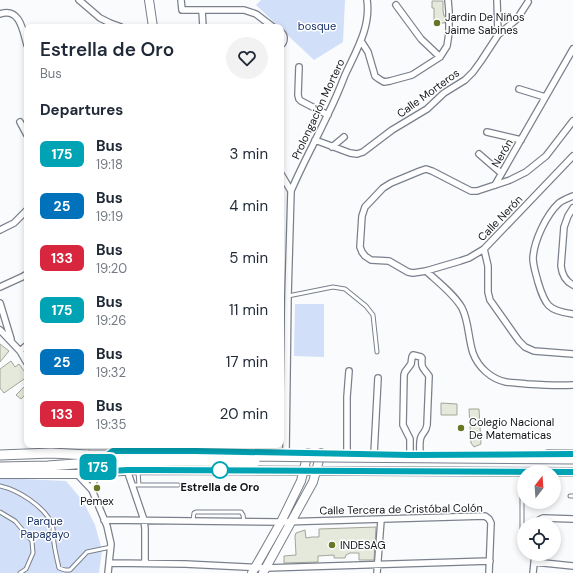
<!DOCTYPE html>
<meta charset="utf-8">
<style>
body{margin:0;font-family:"DM Sans",sans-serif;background:#f2f2f3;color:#1f2937;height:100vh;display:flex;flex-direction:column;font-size:15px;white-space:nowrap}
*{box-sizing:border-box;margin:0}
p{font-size:13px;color:#747a83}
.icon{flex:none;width:22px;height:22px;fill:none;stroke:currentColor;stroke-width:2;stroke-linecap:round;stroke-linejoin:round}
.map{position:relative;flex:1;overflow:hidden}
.details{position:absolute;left:24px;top:24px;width:260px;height:424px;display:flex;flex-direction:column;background:#fff;border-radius:8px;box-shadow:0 2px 6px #0003}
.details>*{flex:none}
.badge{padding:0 8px;border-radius:6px;font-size:14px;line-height:26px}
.needle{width:26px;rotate:17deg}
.controls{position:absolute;left:517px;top:465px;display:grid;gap:8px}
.controls a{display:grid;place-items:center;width:44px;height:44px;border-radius:50%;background:#fff;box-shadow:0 2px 6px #0003;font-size:20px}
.map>.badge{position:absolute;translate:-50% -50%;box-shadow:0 0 0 2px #fff}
h2{padding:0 16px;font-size:15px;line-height:36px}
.round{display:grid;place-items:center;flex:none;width:42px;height:42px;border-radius:21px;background:#f2f2f3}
.summary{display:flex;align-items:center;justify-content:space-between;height:68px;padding:0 16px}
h1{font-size:19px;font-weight:600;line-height:30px}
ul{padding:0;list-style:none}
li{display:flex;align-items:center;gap:12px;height:52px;padding:0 16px}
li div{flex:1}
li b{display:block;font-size:15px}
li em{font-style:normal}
li .badge{min-width:44px;font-weight:700;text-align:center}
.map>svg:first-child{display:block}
.green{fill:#d2dff9}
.building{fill:#e5e9db;stroke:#a2a699}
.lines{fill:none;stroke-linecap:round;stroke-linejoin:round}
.lane-casing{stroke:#7a808c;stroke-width:5}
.street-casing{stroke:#7a808c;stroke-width:8}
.secondary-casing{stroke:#7a808c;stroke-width:10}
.primary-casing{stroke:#7a808c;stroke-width:11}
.lane{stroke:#fff;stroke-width:3}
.street{stroke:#fff;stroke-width:5.5}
.secondary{stroke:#fff;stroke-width:8}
.primary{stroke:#fff;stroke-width:9}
.primary-bridge-casing{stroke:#7a808c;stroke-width:11;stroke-linecap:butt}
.primary-bridge{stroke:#fff;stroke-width:9}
.line-casing{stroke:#fff;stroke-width:9}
.line{stroke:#00a3b4;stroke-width:6}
.poi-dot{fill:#667826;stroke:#fff;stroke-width:1.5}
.stop-dot{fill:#fff;stroke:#00a3b4;stroke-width:2}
.labels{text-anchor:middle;stroke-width:3;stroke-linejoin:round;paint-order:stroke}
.poi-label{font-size:11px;fill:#121419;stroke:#fff;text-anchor:start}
.park-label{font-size:11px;fill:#173066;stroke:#fff}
.street-label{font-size:11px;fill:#121419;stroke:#fff}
.stop-label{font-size:11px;font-weight:bold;fill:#121419;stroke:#fff}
</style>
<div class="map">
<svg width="573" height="573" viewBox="0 0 573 573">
<rect width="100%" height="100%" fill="#f9fbfd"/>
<path class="green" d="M261 0H345L343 42 314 60 281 29V27H279L256 5Z
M295 304H324V357L294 356Z
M0 478 66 481 83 501 95 525 102 550 99 573H0Z"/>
<path class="building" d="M432 1H443V10L444 16H445V23H434V8H432Z
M0 344 9 351 0 362Z
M11 361 15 367 19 364 27 375V377L4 393 0 388V369Z
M27 384V393L21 399 16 395Z
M441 403 457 404V415H441Z
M469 409H479L481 444 474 447 471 443Z
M376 527 374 560H359V553H350L346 555 345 558H334V555L318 556V562L284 563V556L296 555 295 536 296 533 305 530 306 538 312 537H319V529Z"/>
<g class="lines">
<defs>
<path id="lane" d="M288 296 333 287 345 289 366 306 373 315 377 352
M135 445 137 451
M138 472 139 485
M132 485H178
M0 486C18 490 44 506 52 524 54 529 53 537 54 543 55 551 57 559 59 568L65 570H70L87 552 111 547
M570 496H573
M522 498V542H524
M0 512 15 521 32 541 33 553 26 569 20 573
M193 520 194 513 196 512H241L243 515 244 521"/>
<path id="street" d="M79 0 100 18 110 23 121 27
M181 0 182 10H244L256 14 273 27
M497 0 498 35
M396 5 421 39 440 57
M202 10 203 27
M0 14C20 7 23 31 27 45
M281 32C285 35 285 42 281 45
M361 41 368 52 375 76 379 79 384 82 390 81 412 75 440 57 447 46 449 33V11L448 0
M299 67 298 95 299 99 301 101 328 115
M519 89 545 97
M573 121 546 156 526 172 510 180 477 191H471L465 188 432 171 426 169 420 171 391 183 383 188 365 207 362 216 360 247 362 252 365 256 371 260 389 261 408 272 413 273 426 271 460 261 469 258 484 249 573 156
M20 122 27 135
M487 132 521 140
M315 140 350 153 357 154 363 152 392 130 427 109 444 93 465 80 473 72 481 61 498 35 517 19 528 2
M332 147 344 137
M479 154 501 173
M281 174 291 191
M495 185 573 49
M573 196C568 198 563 200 559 203 546 215 534 241 533 258 533 266 536 274 538 282 545 305 548 311 573 314
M573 208 568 216 564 227 561 266C562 275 565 281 573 285
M0 230 14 223 27 210
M484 249 488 266V292L490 300 519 341 525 347 534 351 573 354
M426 271C438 282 454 294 462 308 469 322 468 338 473 353 478 367 491 379 506 382 513 383 520 383 527 384 542 385 557 386 573 385
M0 287 22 277 27 274
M0 303 11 339
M0 330 20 351 27 363
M20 351 27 345
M113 445V451L127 470 144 520 145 529V563
M195 445V451
M271 445V452
M226 451V445
M286 452 288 296 291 191C302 165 316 140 328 114 334 102 340 88 345 75 356 51 371 27 367 0
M347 454V397L349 371
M374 454 378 378
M410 455V439L403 425 404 375 405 372 411 364 412 357 413 355 421 357 422 358C421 369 423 367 429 376L427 425C426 432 423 432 421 437 419 442 420 449 420 455
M77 474 92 490 107 526 111 544 108 573
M92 490 96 471
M104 520 281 522 485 516 489 519 491 523 489 573
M537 524 539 520 543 518 573 519
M534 562 573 566
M110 563 185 564 266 568 490 561
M377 573 381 520
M533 573 535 554"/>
<path id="secondary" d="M149 0 153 27
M172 451 173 445
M548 454H573
M0 474H77L138 470 573 472
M252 573 281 522 301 481 308 453
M263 573 313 482 321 453"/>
<path id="primary" d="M0 455 51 453 88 455
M0 467 48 466 89 463"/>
</defs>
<use href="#lane" class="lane-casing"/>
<use href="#street" class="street-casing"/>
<use href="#secondary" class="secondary-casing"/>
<use href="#primary" class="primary-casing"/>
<use href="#lane" class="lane"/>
<use href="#street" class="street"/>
<use href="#secondary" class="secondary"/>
<use href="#primary" class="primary"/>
<defs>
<path id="primary-bridge" d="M88 455H184L327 457 573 459
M89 463 185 461 255 462"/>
</defs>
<use href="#primary-bridge" class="primary-bridge-casing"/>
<use href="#primary-bridge" class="primary-bridge"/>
</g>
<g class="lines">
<defs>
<path id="line" d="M573 454 410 455 195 451H113L102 459 96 472 127 470H152L573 472"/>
</defs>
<use href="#line" class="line-casing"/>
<use href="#line" class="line"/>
</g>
<g class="poi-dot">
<circle cx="437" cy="23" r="4"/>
<circle cx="461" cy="428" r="4"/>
<circle cx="97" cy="488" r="4"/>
<circle cx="332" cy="545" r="4"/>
</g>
<circle class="stop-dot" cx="220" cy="470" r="8"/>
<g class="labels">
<g class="poi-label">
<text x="445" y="21">Jardin De Niños<tspan x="445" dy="13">Jaime Sabines</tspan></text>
<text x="469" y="426">Colegio Nacional<tspan x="469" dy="13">De Matematicas</tspan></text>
<text x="97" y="505" text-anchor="middle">Pemex</text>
<text x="340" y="549">INDESAG</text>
</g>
<g class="park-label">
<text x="317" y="30">bosque</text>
<text x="45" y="525">Parque<tspan x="45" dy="13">Papagayo</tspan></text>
</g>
<g class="street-label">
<text transform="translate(428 93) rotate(-36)" y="4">Calle Morteros</text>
<text transform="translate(318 109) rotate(-65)" y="4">Prolongación Mortero</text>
<text transform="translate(502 153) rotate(-60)" y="4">Nerón</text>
<text transform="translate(500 218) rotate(-46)" y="4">Calle Nerón</text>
<text transform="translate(401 509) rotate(-1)" y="4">Calle Tercera de Cristóbal Colón</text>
</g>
<g class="stop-label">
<text x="220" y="491">Estrella de Oro</text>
</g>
</g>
</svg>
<div class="controls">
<a><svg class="needle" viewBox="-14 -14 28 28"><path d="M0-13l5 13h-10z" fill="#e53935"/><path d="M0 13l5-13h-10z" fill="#747a83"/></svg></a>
<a><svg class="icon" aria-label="locate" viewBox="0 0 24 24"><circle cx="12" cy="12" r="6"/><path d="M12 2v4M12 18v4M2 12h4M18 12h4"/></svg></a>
</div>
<b class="badge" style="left:98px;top:467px;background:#00a3b4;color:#fff">175</b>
<section class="details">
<div class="summary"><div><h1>Estrella de Oro</h1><p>Bus</p></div><a class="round"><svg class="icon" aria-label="heart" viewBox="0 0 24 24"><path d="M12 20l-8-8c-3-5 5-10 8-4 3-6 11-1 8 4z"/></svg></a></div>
<h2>Departures</h2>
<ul>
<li><span class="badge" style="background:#00a3b4;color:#fff">175</span><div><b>Bus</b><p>19:18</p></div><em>3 min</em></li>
<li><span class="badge" style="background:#0072bc;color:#fff">25</span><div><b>Bus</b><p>19:19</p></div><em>4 min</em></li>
<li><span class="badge" style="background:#d7263d;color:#fff">133</span><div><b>Bus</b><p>19:20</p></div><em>5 min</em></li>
<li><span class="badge" style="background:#00a3b4;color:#fff">175</span><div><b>Bus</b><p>19:26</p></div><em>11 min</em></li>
<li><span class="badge" style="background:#0072bc;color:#fff">25</span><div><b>Bus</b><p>19:32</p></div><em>17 min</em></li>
<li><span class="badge" style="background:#d7263d;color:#fff">133</span><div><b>Bus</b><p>19:35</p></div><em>20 min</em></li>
</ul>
</section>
</div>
